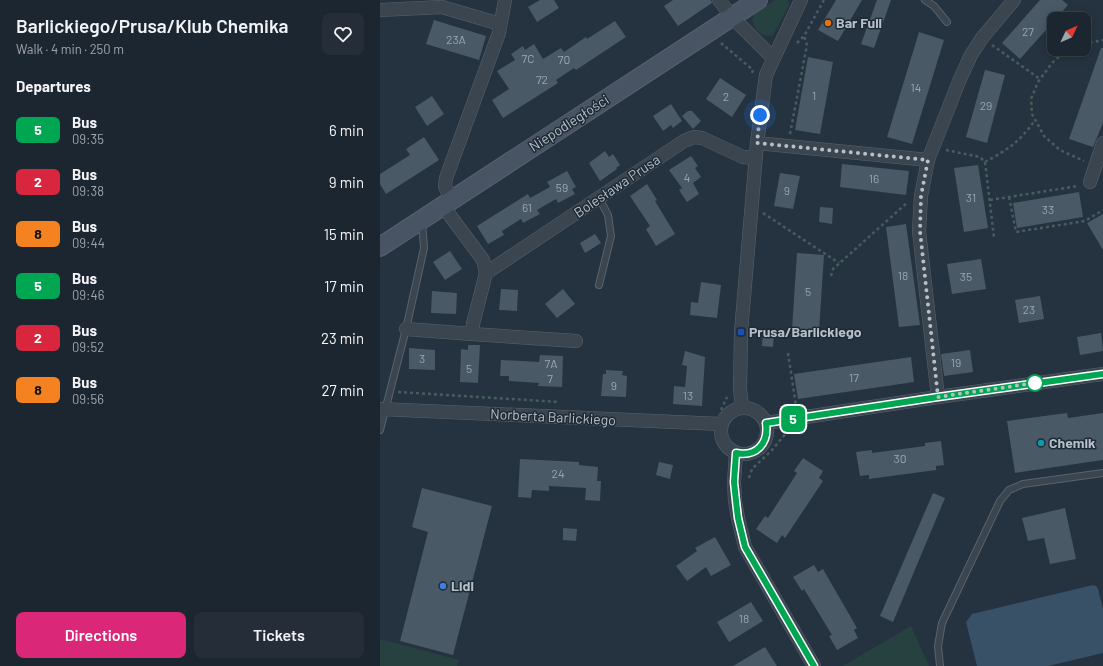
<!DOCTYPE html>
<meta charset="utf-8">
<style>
body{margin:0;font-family:Barlow,sans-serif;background:#252e38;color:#f1f3f6;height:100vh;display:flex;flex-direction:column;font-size:15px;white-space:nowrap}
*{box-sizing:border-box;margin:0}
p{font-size:13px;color:#a0a5ab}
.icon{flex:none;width:22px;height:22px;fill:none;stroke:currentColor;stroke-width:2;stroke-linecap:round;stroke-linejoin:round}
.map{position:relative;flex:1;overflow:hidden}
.sheet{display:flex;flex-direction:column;background:#1c2630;width:380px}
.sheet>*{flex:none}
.badge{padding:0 8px;border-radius:6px;font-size:14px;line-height:26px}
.needle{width:26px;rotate:46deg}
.tools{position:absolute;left:667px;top:12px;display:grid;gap:8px}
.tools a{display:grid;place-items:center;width:44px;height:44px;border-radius:8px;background:#1c2630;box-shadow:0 2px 10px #0003,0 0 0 1px #3a434c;font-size:20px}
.you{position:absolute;width:20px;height:20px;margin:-10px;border:3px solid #fff;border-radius:50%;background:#1a73e8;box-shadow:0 0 0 6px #1a73e833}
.map>.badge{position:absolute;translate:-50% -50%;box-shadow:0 0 0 2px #fff}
h2{padding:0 16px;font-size:15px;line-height:36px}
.round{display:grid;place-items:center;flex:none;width:42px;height:42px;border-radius:8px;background:#252e38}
.overview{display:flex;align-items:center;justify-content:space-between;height:68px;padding:0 16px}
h1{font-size:19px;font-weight:600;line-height:30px}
.action{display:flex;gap:8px;margin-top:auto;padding:8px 16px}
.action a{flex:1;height:46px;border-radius:8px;background:#db2777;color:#fff;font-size:16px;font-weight:600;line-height:46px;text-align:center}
.action a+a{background:#252e38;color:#f1f3f6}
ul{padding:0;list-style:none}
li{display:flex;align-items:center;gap:12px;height:52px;padding:0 16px}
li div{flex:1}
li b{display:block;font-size:15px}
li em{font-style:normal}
li .badge{min-width:44px;font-weight:700;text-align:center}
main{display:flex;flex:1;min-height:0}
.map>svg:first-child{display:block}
.green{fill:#274141}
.water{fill:#395167}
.building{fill:#495966}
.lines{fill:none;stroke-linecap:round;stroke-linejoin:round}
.lane-casing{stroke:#57636d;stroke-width:8}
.street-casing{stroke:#57636d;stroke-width:14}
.secondary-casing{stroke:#57636d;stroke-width:20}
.path{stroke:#465d5e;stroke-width:2.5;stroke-dasharray:3 3;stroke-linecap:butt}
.lane{stroke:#3a4550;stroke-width:6}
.street{stroke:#3a4550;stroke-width:13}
.secondary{stroke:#485463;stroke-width:18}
.line-casing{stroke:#fff;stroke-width:9}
.line{stroke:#00a651;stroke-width:6}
.walk{stroke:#b6c0ca;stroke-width:4;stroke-dasharray:0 7.2}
.food-dot{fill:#e8710a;stroke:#1e2a35;stroke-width:1.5}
.transit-dot{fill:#1a4fb4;stroke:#1e2a35;stroke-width:1.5}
.stop-dot{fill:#fff;stroke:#00a651;stroke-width:2}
.culture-dot{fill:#0f9aa8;stroke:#1e2a35;stroke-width:1.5}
.shop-dot{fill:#3f7fe0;stroke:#1e2a35;stroke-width:1.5}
.labels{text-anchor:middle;stroke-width:3;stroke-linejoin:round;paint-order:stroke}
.number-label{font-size:12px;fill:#9ba6b1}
.poi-label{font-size:14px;font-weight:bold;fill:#b6c0ca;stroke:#1e2a35;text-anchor:start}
.street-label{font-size:14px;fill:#b6c0ca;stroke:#1e2a35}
</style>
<main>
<section class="sheet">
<div class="overview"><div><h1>Barlickiego/Prusa/Klub Chemika</h1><p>Walk · 4 min · 250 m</p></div><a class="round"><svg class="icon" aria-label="heart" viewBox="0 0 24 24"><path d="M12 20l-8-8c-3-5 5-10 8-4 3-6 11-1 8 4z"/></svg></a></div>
<h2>Departures</h2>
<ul>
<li><span class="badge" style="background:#00a651;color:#fff">5</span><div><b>Bus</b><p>09:35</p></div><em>6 min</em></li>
<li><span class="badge" style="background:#d7263d;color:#fff">2</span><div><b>Bus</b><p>09:38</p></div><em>9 min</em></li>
<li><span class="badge" style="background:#f58220;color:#111">8</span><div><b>Bus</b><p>09:44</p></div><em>15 min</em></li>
<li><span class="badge" style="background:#00a651;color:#fff">5</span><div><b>Bus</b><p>09:46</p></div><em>17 min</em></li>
<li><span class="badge" style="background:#d7263d;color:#fff">2</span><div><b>Bus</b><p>09:52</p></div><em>23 min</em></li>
<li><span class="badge" style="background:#f58220;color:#111">8</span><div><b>Bus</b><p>09:56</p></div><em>27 min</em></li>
</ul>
<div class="action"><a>Directions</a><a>Tickets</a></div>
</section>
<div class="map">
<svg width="723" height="666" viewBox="0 0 723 666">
<rect width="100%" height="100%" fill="#253340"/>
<path class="green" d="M395 0H408L409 5 393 35C382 39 374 30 372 19L374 14Z
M531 626 549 666H463Z
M0 639 79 660 77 666H0Z"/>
<path class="water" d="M713 585 716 586 718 589 723 609V653L668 666H597L586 622 592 614Z"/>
<path class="building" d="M160 0H174L179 8 157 22 148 7Z
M293 0H331L332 3 298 26 284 6Z
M456 0H482L458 41 438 30Z
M497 0H511L494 48 481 44Z
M660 0H682L688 5 676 19H674V21L640 59 622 43Z
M54 20 106 36 99 60 46 44Z
M235 21 246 37 196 70 194 68 176 80 178 83 123 118 112 100 129 89 117 71 135 60 131 54 143 46 145 50 154 44 163 59 181 48 184 52 206 37 207 39Z
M539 32 564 40 532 144 507 137Z
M721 48H723V123L713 147 689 139Z
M428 57 453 62 440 134 415 130Z
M605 70 625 75 607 143 586 137Z
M340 78 366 95 352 117 326 99Z
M52 96 64 114 47 126 35 107Z
M291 104 302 121 293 128 291 125 283 131 273 116Z
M308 111H312L321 121 313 129 302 116Z
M44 137 59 160 6 194 0 184V174L30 155 26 149Z
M225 151 229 157 233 154 240 165 236 168 237 169 220 181 209 163Z
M311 156 318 166 315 168 321 177 313 183 319 194 307 202 299 190 302 188 289 170Z
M462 164 529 171 526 195 460 187Z
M598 165 608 228 584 232 574 168Z
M187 171 196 187 192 189 195 194 178 203 176 199 157 210 160 214 143 223 141 219 122 231 124 235 108 244 97 226 148 194 150 198 170 187 167 182Z
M400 173 420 176 413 209 394 206Z
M267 184 277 200 275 201 295 234 276 246 266 229 270 226 250 196Z
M699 192 703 217 637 228 633 203Z
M440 207 453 208 452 224 439 222Z
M723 214V250L707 223Z
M526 224 540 325 519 327 506 227Z
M215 234 221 243 205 253 200 243Z
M70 251 82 269 65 280 53 262Z
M417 253 444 255 439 331 412 329Z
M601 259 606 289 572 294 567 264Z
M321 282 341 285 337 318 310 315 311 302 318 303Z
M121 289 138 290 137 311 119 310Z
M183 289 195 304 177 318 165 304Z
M52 291 77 293 76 314 51 313Z
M660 296 664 319 639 323 635 300Z
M383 333 394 334 393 347 382 346Z
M721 333 723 351 700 355 697 337Z
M88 345H100L98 383 80 382 81 349 88 350Z
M29 348 55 350V370L29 369Z
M590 350 593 372 564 376 561 354Z
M305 351 325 357 322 406 293 404 294 386 305 387 307 366 302 365Z
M160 355 183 356 182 387 158 386 159 383 129 381V376H120L121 360 159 362Z
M531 357 534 382 418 399 414 374Z
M226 370 243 371 242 375 247 376 246 397 221 396 223 374H226Z
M687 413 688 418 723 413V460L635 473 627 421Z
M561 441 564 465 556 466V470L489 479V475L480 476 476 452 492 450V453L545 446V443Z
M423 458 443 471 439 478 443 481 405 538 402 535 397 543 376 529 385 516 388 518 417 473 414 471Z
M140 459 199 462V465L218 467 217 481H221L220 501 205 500 206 488 169 486V491L152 490 151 498 138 497Z
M279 462 293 465 290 479 276 475Z
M42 488 112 506 73 655 20 641 48 532 32 527Z
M553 493 565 498 513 622 500 616Z
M685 508 696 559 670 564 664 538 648 541 642 518Z
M183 528 197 529 196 541 183 540Z
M335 537 351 565 331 576 326 567 307 581 296 566 317 551 315 548Z
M434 565 438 572 443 569 477 628 474 630 478 638 457 650 449 636 452 635 424 589 422 591 413 577Z
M371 602 383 621 349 642 337 622Z
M385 647 397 666H353Z"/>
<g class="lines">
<defs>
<path id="lane" d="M545 0 554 6 567 22
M219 198 228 215 231 236 219 285
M0 430 26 329 44 248 42 221
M560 666 558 646 562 623 620 501 629 490 643 484 723 473"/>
<path id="street" d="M339 0 352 17 393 58
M0 10 62 7 120 24
M377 143 548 160
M710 182 723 143
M71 200 65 186 66 178 119 33 125 0
M106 273 304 141 314 137 322 138 363 157 375 158
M26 329 92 334 93 324 106 273 103 260 63 206
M92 334 196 341
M558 397 539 231 541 196 548 160 580 79 591 55 602 38 634 0
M362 407 360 389 361 332 377 143 386 75 421 0
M341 431a23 23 0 1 1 46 0a23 23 0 1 1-46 0Z
M0 409 341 424
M386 423 558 397 723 374
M356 453 354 482 355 501 358 518 365 547 434 666"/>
<path id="secondary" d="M0 247 378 0"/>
</defs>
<use href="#lane" class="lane-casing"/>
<use href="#street" class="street-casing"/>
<use href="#secondary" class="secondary-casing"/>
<path class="path" d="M341 43 373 70 372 73
M417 43 424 36 444 0
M704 44 723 40
M612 45 660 79
M688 49 672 63 658 82 651 99 652 114 664 136 680 150 704 161
M410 134 427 45 424 36
M566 150 600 157 605 162 614 237
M605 162C627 150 640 142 655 120
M629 197 636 232 705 221 723 210
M610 200 698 186
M383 213 459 263
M451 276 453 269 528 202
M408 353 416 406
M18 392 179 402
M341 410 347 397
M369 478 372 469 392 450 406 433"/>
<use href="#lane" class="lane"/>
<use href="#street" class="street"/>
<use href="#secondary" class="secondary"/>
</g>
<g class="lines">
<defs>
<path id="line" d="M434 666 365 547 358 518 356 501 354 482 356 453C376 457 389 444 386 423L558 397 723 374"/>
</defs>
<use href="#line" class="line-casing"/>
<use href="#line" class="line"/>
<path class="walk" d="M380 115 377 143 548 160 541 196 540 231 558 397 655 383"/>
</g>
<circle class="food-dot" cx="448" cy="23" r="4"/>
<rect class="transit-dot" x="357" y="328" width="8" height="8" rx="2"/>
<circle class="stop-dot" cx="655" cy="383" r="8"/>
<circle class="culture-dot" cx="661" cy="443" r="4"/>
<circle class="shop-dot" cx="63" cy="586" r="4"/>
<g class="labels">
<g class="number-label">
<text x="648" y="36">27</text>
<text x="76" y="44">23A</text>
<text x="148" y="63">7C</text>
<text x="184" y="64">70</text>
<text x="162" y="84">72</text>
<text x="536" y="92">14</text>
<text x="434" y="100">1</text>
<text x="346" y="101">2</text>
<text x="606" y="110">29</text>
<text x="307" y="182">4</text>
<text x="494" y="183">16</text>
<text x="182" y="192">59</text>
<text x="407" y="195">9</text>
<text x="591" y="202">31</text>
<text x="147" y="212">61</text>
<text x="668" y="214">33</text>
<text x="523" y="280">18</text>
<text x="586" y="281">35</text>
<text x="428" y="296">5</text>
<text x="649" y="314">23</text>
<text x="42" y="363">3</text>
<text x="576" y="367">19</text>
<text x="171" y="368">7A</text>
<text x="89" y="373">5</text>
<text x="474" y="382">17</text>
<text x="170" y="383">7</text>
<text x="234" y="390">9</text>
<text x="308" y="400">13</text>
<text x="520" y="463">30</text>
<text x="178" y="478">24</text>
<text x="364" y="623">18</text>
</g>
<g class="poi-label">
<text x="456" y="28">Bar Full</text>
<text x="369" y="337">Prusa/Barlickiego</text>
<text x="669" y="448">Chemik</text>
<text x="71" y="591">Lidl</text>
</g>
<g class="street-label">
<text transform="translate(189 123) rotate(-33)" y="5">Niepodległości</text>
<text transform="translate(237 186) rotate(-34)" y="5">Bolesława Prusa</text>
<text transform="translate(173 417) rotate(3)" y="5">Norberta Barlickiego</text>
</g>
</g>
</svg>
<div class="tools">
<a><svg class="needle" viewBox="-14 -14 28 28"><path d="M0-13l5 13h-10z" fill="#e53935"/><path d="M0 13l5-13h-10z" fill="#a0a5ab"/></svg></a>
</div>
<div class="you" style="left:380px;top:115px"></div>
<b class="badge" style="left:413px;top:419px;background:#00a651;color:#fff">5</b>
</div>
</main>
